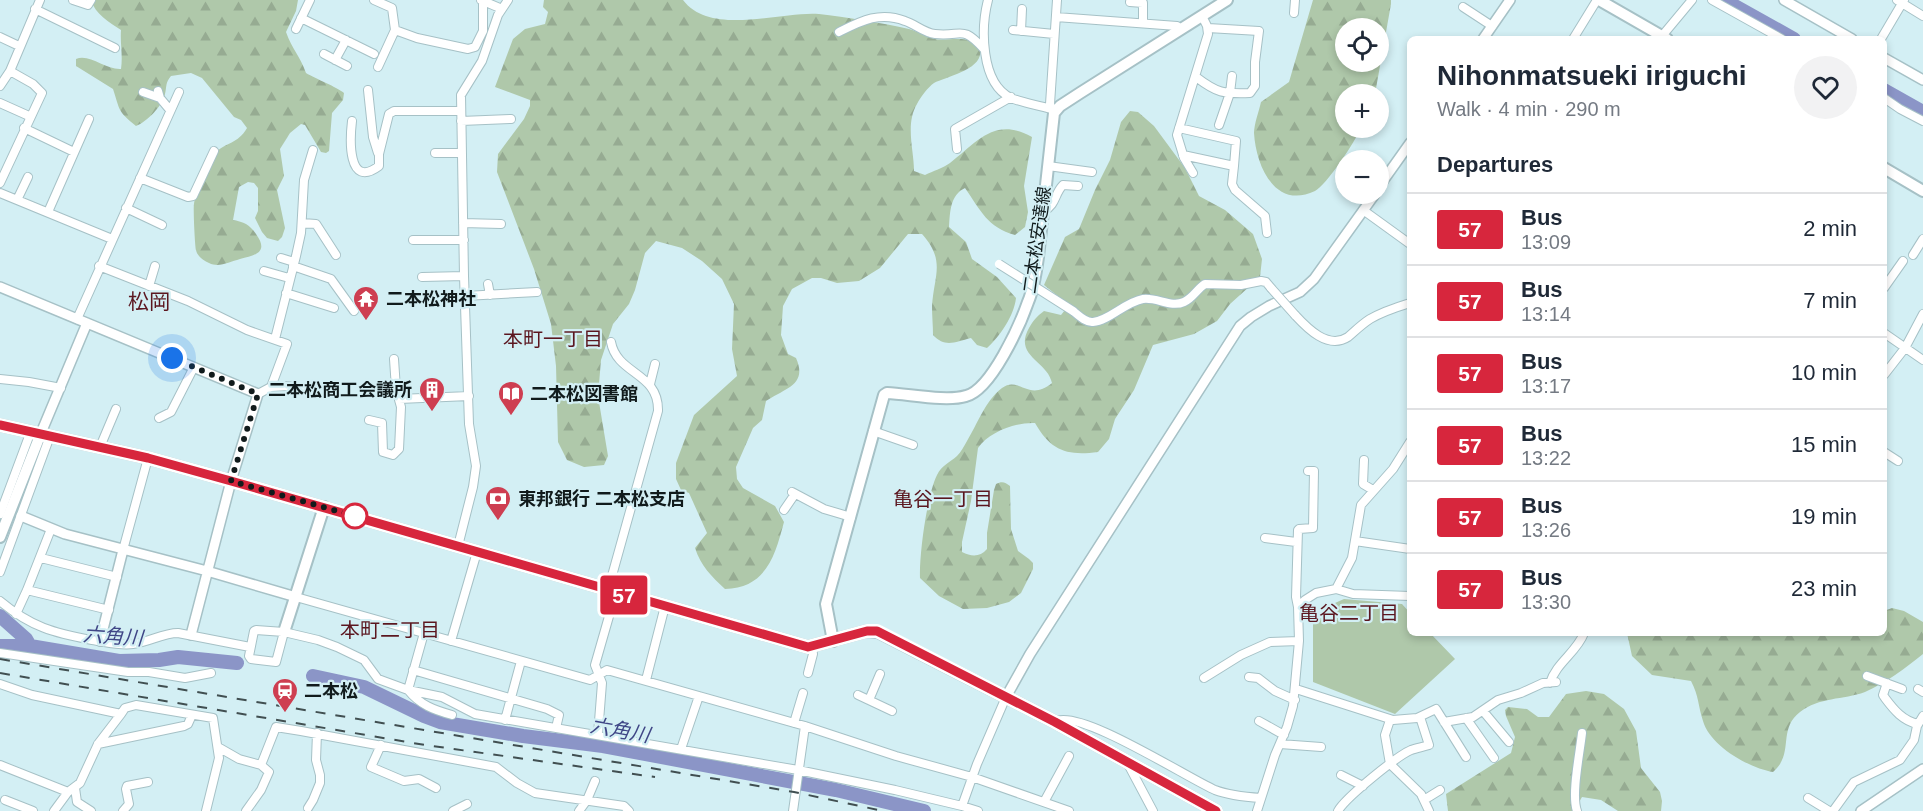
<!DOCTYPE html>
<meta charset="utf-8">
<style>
body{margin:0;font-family:Arial,"Noto Sans JP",sans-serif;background:#f2f2f3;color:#1f2937;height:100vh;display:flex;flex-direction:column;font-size:22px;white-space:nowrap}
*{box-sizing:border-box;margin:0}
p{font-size:20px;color:#747a83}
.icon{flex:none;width:33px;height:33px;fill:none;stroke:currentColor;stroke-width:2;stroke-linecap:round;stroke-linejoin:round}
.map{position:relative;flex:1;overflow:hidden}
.drawer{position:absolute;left:1407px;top:36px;width:480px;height:600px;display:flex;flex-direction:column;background:#fff;border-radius:9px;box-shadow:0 3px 9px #0003}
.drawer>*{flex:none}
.badge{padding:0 12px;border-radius:4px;font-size:21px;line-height:39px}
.buttons{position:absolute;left:1335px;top:18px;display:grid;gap:12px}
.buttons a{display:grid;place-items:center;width:54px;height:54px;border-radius:50%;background:#fff;box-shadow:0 3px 9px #0003;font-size:30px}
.you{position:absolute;width:30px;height:30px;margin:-15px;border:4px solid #fff;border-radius:50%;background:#1a73e8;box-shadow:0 0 0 9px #1a73e833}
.map>.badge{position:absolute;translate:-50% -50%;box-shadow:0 0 0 3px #fff}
h2{padding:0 30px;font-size:22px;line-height:54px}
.round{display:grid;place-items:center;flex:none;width:63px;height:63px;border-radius:32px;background:#f2f2f3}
.headline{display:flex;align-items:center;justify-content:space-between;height:102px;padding:0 30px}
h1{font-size:28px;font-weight:700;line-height:45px}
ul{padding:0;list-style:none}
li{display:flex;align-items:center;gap:18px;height:72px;padding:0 30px;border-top:2px solid #e0e1e3}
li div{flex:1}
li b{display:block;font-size:22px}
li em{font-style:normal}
li .badge{min-width:66px;font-weight:700;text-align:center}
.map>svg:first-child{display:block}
.forest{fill:url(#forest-firs);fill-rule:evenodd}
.park{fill:#afc8aa}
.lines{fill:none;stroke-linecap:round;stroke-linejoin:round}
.river{stroke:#8b95c7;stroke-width:14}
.minor-casing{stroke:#a6c1c6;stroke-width:10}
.tertiary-casing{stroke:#a6c1c6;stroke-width:12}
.secondary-casing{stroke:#a6c1c6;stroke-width:14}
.minor{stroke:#fff;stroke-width:8}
.tertiary{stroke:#fff;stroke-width:9}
.secondary{stroke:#fff;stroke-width:10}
.rail{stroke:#414f51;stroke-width:2;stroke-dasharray:10 10;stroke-linecap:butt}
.minor-bridge-casing{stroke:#a6c1c6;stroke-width:10;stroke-linecap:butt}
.minor-bridge{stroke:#fff;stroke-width:8}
.line-casing{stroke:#fff;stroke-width:14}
.line{stroke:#d7263d;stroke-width:9}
.walk{stroke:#111b1c;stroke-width:6;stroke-dasharray:0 10.8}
.stop-dot{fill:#fff;stroke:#d7263d;stroke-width:3}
.labels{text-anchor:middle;stroke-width:4.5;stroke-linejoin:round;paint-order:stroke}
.street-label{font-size:18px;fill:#111b1c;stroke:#d3eff4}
.poi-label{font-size:18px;font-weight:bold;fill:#111b1c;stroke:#d3eff4;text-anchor:start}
.neighbourhood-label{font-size:20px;fill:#5b161f;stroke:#d3eff4}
.water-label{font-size:20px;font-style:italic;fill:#3f4686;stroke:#d3eff4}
.quarter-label{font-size:21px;fill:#5b161f;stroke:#d3eff4}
</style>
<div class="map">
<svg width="1923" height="811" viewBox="0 0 1923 811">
<defs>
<pattern id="forest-firs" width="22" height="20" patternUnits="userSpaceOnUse" patternTransform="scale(1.5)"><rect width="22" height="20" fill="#afc8aa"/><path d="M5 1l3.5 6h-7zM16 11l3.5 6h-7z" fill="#96ab92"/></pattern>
</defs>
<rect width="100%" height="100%" fill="#d3eff4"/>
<path class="forest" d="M91 0H298L296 11 286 32C292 49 300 56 306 73 316 79 337 87 344 93L343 100 332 113 329 151 326 153 321 152 305 125 301 124 290 133 280 149 284 176 277 190 285 228 282 237 278 241 267 238 262 232 255 218 258 211V188L254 183 248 182 239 187 233 220C244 222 249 224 256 234 269 252 256 255 240 259 229 262 219 268 209 263 204 261 197 256 196 250 195 247 193 208 194 204 195 195 209 159 215 153 226 142 238 144 247 128L241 120 234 117 202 78 191 73 171 76C165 83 167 86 165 94 163 105 147 122 136 126 117 111 120 110 113 89L76 66V59C89 53 106 70 121 69 123 55 120 44 121 30 109 22 95 14 91 0Z
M544 0H683C711 37 781 11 819 14 845 17 883 23 909 29 918 31 926 37 935 39 946 42 976 32 980 51 983 69 946 77 934 83 928 87 920 98 917 104 905 124 914 150 914 171L925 175C933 171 943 168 950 163 977 142 995 116 1032 137L1024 186 1028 212 1025 227 1015 235C987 227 981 211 965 188 950 195 950 212 949 227L966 242 972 259 997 277 1016 298C1014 316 1000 336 987 348L977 345 971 338C955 342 945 348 933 335 933 326 932 316 932 306 934 275 946 261 922 234H908L880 268 859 281 837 283 821 278H812L792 289 783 306 781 335 788 354 796 358C808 385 785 388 766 401L762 420 753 428 736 467 737 479 743 488 775 506 784 522C775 556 766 588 725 589 711 576 701 566 695 548L707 533 689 493 681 490 676 479V463L694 415 737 376 732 349 734 304 722 279 702 261 682 248 656 241 645 253 635 290 629 304 613 324 601 360 598 396 608 456 604 465 584 467 567 460 558 442 556 366 551 324 534 269 497 172 498 154 524 119 530 106V100L495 87 513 39 525 29 545 24 548 12 543 7Z
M1313 0H1391V4L1375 94H1346V128H1361C1356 140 1326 186 1315 191 1275 210 1256 166 1254 133 1254 124 1259 111 1261 102L1289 82ZM1378 28V62H1346V28Z
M1130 111 1138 112 1154 126 1185 168 1199 196 1225 210 1253 234 1262 259 1260 277 1230 304 1217 321 1194 334 1153 345 1134 390 1115 419 1109 439 1098 452C1067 456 1051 451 1035 423 1016 422 989 432 978 448L971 501 962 542V552C972 557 980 557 987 549V533L994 490 996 484C1002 481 1005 482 1010 486L1011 529 1018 551 1029 559 1033 563V569L1021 593 1009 602 987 608 963 609 939 596 920 578C919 555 927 495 937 475 942 465 949 463 957 456 961 452 964 446 967 441 978 423 985 401 1002 388 1019 375 1028 403 1052 383 1048 361 1013 356 1029 328 1033 321 1037 316 1044 311L1061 315 1069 305 1044 285 1065 237 1079 229 1095 190 1110 160 1121 122Z
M1892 608 1904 611 1923 622V654C1907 667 1884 684 1865 692 1843 700 1819 697 1800 712 1777 730 1795 753 1773 772 1749 768 1710 746 1703 721 1698 706 1699 696 1691 681L1652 675 1632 656 1627 633H1884V611Z
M1586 691 1604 694 1624 709 1636 731 1641 768 1660 792 1662 801 1661 811H1618L1601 800 1582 797 1578 804 1580 811H1448L1446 794 1511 753 1515 737 1506 716 1505 710 1508 707 1527 709 1538 717H1549L1566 694Z"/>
<path class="park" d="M1344 599 1402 604 1410 613V633H1430L1455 659 1395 714 1313 682V622L1326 607Z"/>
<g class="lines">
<path class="river" d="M1724 0 1794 39
M1884 90 1923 112
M0 616 26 639 30 646
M0 646H30L119 661 159 660 178 657 237 663
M313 676 364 687 424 716 440 722 523 736 603 746 836 790 924 811"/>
<defs>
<path id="minor" d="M73 0 88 5 91 0
M374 0 392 8 395 30
M481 0 502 9
M988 0C981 27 980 83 1011 98 1023 103 1038 105 1051 109
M1712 0 1782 39
M1897 0 1923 16
M1130 2 1143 3V23
M1463 7 1492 26
M35 9 115 48
M1294 13 1295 0
M1056 17 1177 26 1181 29
M301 18 374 54
M296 29 310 0
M1013 30 1054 34
M1021 31 1022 9
M839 32C861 21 880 11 905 21 915 24 924 33 935 34 963 37 961 24 984 49
M1662 36 1692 0
M0 37 19 46
M1573 39 1597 0
M1881 39 1904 0
M324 54 347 66
M335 60 346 40
M378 67 395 30 417 38 468 49 475 47 483 31V1
M1196 77C1217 93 1223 94 1250 93L1255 86V62L1259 31 1208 28
M0 86 10 71
M368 90 373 137 378 153
M158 91 160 98 170 110
M143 92 160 98
M1884 98 1900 109 1923 121
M0 103 29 116
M1053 112 1050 104 1057 0
M352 121C350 138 347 190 379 166V154L389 114 394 111H461
M461 121 511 119
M1219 125 1230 93 1232 76
M24 128 74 152
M1179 128 1236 141 1234 166 1183 155
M957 149 955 129 1011 97
M435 153H462
M1048 166 1092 172
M1234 166 1232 184 1235 190 1265 216 1267 233
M1193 173 1184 158 1177 135 1208 34 1207 26 1202 16
M140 178 188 197 193 196 214 151
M0 183 42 93 33 84 10 71 40 0
M0 193 112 239
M17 200 28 177
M126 208 162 225
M1363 210 1410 244
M48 212 89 119
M1043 212C1057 204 1054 194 1063 185L1078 186
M302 223 316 224 336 255
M463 223 501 224
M413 240H464
M1913 255 1923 239
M281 258 294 262
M99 266 188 301 247 330 287 344 271 387
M293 266 331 279 354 311
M264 271 289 278
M422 277 464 276
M488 284 490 295
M149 286 155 266
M1884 288 1903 261
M286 293 334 308
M465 296 537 292
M1073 311C1078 315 1086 323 1093 322 1109 321 1125 302 1143 299 1157 297 1171 308 1184 302 1193 298 1197 289 1205 284L1241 285 1261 281 1266 282 1271 288
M1295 315C1307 328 1328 350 1348 337 1355 331 1362 324 1370 319 1382 312 1397 307 1410 303
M77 319 179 92
M1884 333 1923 360
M275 339 296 256 301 233 304 180 313 150
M1884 375 1905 348 1923 314
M0 379 29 382 61 388
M650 384 655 364
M258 394 271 387 288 386 305 388
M399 399 469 396
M159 418 171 412 194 367
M369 420 382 423 383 452 393 455 399 449 401 407 396 389 394 359
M873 431 913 445
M100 447 116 409
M1884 452 1898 461
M1364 460 1363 484 1373 490
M792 492 824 509 851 517
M784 510 795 494
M0 514 31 431
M1265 538 1296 542
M1355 541 1410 549
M458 546 473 487 476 466 469 424 464 276 461 95 482 61 498 15 508 0
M123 550 148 458
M41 558 117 577
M0 572 50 436
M1336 589 1352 558 1361 505 1393 469 1410 442
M27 590 109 610
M608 590 658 411C659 372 617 375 611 342
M296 597 590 680 607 670 805 726 896 756 972 777 1069 811
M0 601C31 627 54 633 92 640 106 642 120 646 133 644 149 642 163 633 178 633L250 647
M1298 607 1296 597 1298 530 1299 529 1313 528 1314 471H1308
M16 614 27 590 51 529
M284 632 276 662 251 659 249 656 254 631 256 630 284 632 318 640 337 647 364 660 378 679 408 690 442 697 475 714 798 770 895 790 962 806 977 764 1006 697
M424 633 408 690C420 705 434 710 452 715
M451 641 477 552
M0 653 128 672H149L185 678 211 673
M413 670 547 709 559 715 556 728
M808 673 813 654 812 647
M1867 676 1902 689
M1249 677 1258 678 1275 691 1295 700
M1204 678 1241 655 1270 642 1299 641
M646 680 665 606
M1550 683C1556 663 1577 652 1584 633
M1887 683 1883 695 1885 698C1894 710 1903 721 1918 724
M0 684 32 695 121 714 125 708 136 705 213 718 219 758 206 811
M1296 689 1393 720 1417 718 1436 709 1466 757
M1918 689 1923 692
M858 695 892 711
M869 700 880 674
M1483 711 1509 742
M1466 718 1494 758
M505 720 521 661
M1390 720 1385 735 1390 764 1421 794 1429 811
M1259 721 1284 735
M1055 722C1076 706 1189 779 1215 790 1228 795 1246 797 1261 798
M1444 722 1473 717 1498 700 1521 693 1543 683 1556 682
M794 723 803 693
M598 734 602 683 595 665 616 592
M98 744 184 726 188 724 192 715
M1280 744 1321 747
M381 745 371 767 404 781 419 779 436 788
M218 747 239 759 261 765 276 727 301 731 496 767 517 783 535 793 624 806 629 811
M681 749 699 696
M1128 764 1153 811
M0 765 68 792
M1341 775 1363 786
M75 788 77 802 91 811
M1808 798 1829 811
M5 800 33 811
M1424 800 1440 790
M1044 802 1069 756
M962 806 978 811
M308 808 313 800 320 783V775L316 760 317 733
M54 811 68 792 80 783 98 744 121 714
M123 811 129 804 126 789 127 786 148 782
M246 811 261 790 269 772 261 765
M453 811 467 804
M579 811 587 800 595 781
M793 811 805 726
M1257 811 1275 755 1287 727 1293 706 1299 641 1298 607 1305 600 1316 593 1336 589 1353 594 1410 596
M1338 811C1345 798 1397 756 1411 750 1416 748 1423 747 1429 745L1420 717
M1577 811C1571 795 1580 752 1582 733
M1833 811 1854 782 1900 760 1914 740 1917 726 1923 716"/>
<path id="tertiary" d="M1784 0 1852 39
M1483 39 1510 0
M1884 58 1923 80
M1378 188 1410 143
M0 287 258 394 231 481 191 635
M41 433 87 323
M21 516 65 534 207 571 296 597
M100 641 123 550
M1006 697 1030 654 1240 326 1251 317 1269 306 1300 292 1314 279 1375 194
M1861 811 1923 769"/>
<path id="secondary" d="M1599 0 1667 39
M1884 168 1923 191
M0 425 148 458 231 481 808 647 867 631 878 632 1055 722 1216 811
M0 537 41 433
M284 632 324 507
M833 641 826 604 884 395 887 393C909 394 946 402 966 396 991 390 1020 325 1028 302 1034 288 1036 272 1038 257L1054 113 1060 106 1080 93 1227 0"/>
</defs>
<use href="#minor" class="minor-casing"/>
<use href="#tertiary" class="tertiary-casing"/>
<use href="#secondary" class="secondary-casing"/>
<use href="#minor" class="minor"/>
<use href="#tertiary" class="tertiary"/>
<use href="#secondary" class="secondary"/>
<path class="rail" d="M0 659 794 792 883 811
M0 673 425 745 655 777"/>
<defs>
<path id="minor-bridge" d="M999 264 1073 311
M1271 288 1295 315"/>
</defs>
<use href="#minor-bridge" class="minor-bridge-casing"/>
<use href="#minor-bridge" class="minor-bridge"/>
</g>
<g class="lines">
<defs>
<path id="line" d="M0 425 148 458 231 481 808 647 867 631H877L1055 722 1216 811"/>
</defs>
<use href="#line" class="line-casing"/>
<use href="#line" class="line"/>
<path class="walk" d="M172 358 258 394 231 481 355 516"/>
</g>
<defs>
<symbol id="temple-pin" viewBox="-11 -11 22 30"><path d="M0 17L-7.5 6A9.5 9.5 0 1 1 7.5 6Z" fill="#ce3e51" stroke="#d3eff4"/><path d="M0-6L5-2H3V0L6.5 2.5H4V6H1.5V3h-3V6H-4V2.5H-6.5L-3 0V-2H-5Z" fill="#fff"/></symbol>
<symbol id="building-pin" viewBox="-11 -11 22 30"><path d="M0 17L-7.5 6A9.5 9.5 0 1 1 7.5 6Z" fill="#ce3e51" stroke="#d3eff4"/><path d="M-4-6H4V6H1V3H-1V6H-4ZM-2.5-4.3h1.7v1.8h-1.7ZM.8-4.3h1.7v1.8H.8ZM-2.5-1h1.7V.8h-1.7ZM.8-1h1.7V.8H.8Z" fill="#fff"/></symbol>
<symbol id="library-pin" viewBox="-11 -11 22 30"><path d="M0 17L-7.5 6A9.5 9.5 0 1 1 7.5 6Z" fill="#ce3e51" stroke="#d3eff4"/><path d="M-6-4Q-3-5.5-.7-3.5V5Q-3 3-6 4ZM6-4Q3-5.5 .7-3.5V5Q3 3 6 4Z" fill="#fff"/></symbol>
<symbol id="bank-pin" viewBox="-11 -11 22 30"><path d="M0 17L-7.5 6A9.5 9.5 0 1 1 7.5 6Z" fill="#ce3e51" stroke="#d3eff4"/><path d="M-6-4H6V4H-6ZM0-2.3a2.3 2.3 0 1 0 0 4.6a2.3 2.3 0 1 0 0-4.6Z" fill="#fff"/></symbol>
<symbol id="station-pin" viewBox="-11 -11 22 30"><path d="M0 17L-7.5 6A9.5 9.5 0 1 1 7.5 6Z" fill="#ce3e51" stroke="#d3eff4"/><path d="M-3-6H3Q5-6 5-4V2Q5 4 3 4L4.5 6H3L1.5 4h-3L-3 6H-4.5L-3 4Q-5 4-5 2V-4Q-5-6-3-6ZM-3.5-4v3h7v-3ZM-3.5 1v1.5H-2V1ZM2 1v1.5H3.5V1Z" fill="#fff"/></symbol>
</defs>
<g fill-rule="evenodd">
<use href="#temple-pin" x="351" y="284" width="30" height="40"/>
<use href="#building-pin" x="417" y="375" width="30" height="40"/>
<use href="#library-pin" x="496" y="379" width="30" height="40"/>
<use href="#bank-pin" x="483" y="484" width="30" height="40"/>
<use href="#station-pin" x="270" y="676" width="30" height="40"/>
</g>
<circle class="stop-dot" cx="355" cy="516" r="12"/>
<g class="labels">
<g class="street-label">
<text transform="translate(1037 240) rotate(-82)" y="6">二本松安達線</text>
</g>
<g class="poi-label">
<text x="386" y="305">二本松神社</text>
<text x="412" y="396" text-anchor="end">二本松商工会議所</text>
<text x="530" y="400">二本松図書館</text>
<text x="518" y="505">東邦銀行 二本松支店</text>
<text x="304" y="697">二本松</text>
</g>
<g class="neighbourhood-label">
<text x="553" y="346">本町一丁目</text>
<text x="943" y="506">亀谷一丁目</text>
<text x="1349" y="620">亀谷二丁目</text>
<text x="390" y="637">本町二丁目</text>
</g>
<g class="water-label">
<text transform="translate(113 636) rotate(4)" y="7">六角川</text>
<text transform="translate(620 730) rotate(10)" y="7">六角川</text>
</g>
<g class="quarter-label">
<text x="149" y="309">松岡</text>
</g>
</g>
</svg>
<div class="buttons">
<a><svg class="icon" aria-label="locate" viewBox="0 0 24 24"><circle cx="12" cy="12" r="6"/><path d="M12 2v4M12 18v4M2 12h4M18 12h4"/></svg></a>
<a>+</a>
<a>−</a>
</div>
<div class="you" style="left:172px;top:358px"></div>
<b class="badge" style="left:624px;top:595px;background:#d7263d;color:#fff">57</b>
<section class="drawer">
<div class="headline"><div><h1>Nihonmatsueki iriguchi</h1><p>Walk · 4 min · 290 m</p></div><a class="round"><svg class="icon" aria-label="heart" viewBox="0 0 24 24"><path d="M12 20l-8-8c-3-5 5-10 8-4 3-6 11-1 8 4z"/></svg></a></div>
<h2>Departures</h2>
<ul>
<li><span class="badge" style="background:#d7263d;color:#fff">57</span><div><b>Bus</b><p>13:09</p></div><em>2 min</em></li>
<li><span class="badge" style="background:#d7263d;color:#fff">57</span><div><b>Bus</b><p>13:14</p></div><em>7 min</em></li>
<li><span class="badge" style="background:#d7263d;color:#fff">57</span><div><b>Bus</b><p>13:17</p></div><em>10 min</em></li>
<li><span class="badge" style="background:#d7263d;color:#fff">57</span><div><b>Bus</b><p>13:22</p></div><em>15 min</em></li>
<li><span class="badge" style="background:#d7263d;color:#fff">57</span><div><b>Bus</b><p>13:26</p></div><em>19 min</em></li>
<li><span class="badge" style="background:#d7263d;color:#fff">57</span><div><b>Bus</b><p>13:30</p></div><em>23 min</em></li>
</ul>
</section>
</div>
